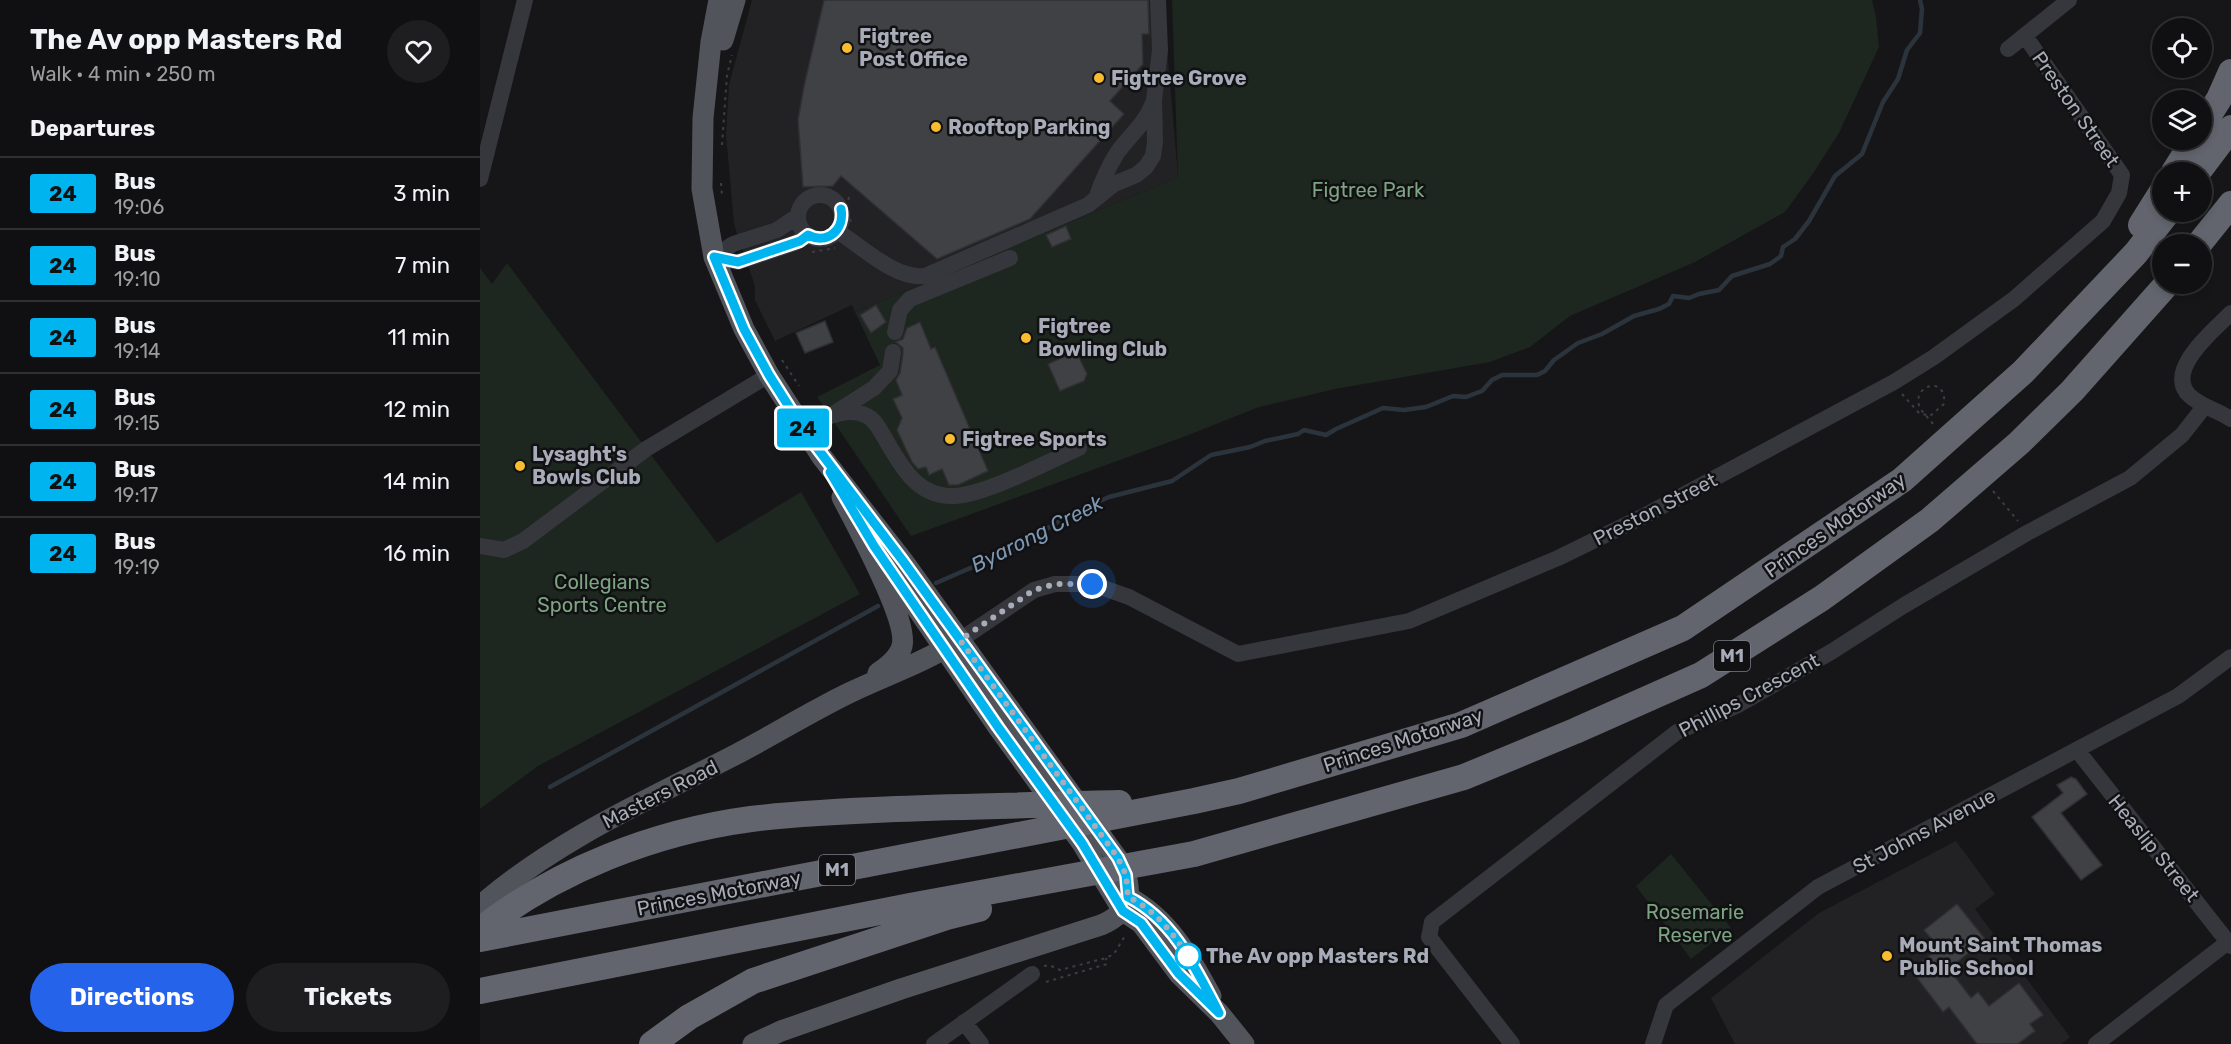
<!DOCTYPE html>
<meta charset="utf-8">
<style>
body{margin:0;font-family:Rubik,sans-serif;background:#1e1e20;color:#f1f3f6;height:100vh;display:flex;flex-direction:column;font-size:22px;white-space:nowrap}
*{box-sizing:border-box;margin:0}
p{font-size:20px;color:#9c9d9f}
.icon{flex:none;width:33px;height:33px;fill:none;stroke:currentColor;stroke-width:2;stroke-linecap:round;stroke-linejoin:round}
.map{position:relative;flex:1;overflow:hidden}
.panel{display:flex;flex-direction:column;background:#101012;width:480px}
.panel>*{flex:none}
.badge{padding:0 12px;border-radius:4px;font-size:21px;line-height:39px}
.controls{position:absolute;left:1672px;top:18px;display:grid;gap:12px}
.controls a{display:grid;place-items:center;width:60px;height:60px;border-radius:50%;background:#101012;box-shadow:0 3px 9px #0003,0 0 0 2px #303032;font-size:30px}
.you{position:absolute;width:30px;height:30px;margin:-15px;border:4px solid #fff;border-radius:50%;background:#1a73e8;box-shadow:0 0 0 9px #1a73e833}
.map>.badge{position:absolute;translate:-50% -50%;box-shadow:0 0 0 3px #fff}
h2{padding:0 30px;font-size:22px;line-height:54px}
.round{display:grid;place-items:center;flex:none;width:63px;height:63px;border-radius:32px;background:#1e1e20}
.summary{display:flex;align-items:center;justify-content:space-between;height:102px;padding:0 30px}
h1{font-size:28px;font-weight:700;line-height:45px}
.cta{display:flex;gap:12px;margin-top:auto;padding:12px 30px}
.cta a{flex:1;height:69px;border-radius:36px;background:#2563eb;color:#fff;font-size:24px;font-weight:700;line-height:69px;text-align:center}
.cta a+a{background:#1e1e20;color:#f1f3f6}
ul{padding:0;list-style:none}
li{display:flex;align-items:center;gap:18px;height:72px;padding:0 30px;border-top:2px solid #303032}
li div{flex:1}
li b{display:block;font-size:22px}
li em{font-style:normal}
li .badge{min-width:66px;font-weight:700;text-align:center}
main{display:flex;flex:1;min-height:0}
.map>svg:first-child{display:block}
.built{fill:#222225}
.green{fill:#1d261f}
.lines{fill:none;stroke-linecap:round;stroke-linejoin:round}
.stream{stroke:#2b343c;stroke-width:4.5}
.building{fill:#404145;stroke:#302f34;stroke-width:1.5}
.path{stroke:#3c3e44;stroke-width:2;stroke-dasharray:3 4.5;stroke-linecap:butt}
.minor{stroke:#36373d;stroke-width:16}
.major{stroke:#52545c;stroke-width:21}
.highway{stroke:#62656e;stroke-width:26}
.line-casing{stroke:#fff;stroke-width:14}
.line{stroke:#00b5ef;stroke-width:9}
.walk{stroke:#a7acb8;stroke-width:6;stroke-dasharray:0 10.8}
.poi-dot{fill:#f8bc2e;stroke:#111113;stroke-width:2}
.stop-dot{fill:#fff;stroke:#00b5ef;stroke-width:3}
.labels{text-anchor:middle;stroke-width:5;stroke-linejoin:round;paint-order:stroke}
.shield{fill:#111113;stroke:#7a7e86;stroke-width:1.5}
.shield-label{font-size:18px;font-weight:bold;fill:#a7acb8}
.poi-label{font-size:20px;font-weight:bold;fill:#a7acb8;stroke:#111113;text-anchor:start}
.street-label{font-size:20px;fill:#a7acb8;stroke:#111113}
.park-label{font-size:20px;fill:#7da481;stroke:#111113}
.stop-label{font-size:20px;font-weight:bold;fill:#a7acb8;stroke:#111113;text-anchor:start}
.water-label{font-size:21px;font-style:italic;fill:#7d98b4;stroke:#111113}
</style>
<main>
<section class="panel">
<div class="summary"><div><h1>The Av opp Masters Rd</h1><p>Walk · 4 min · 250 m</p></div><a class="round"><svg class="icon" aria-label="heart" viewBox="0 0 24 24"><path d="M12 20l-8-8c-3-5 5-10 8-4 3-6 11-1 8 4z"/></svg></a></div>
<h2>Departures</h2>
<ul>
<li><span class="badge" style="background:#00b5ef;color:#111">24</span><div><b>Bus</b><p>19:06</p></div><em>3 min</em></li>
<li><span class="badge" style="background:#00b5ef;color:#111">24</span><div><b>Bus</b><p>19:10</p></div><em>7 min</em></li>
<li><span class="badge" style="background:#00b5ef;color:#111">24</span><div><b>Bus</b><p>19:14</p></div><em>11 min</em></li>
<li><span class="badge" style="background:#00b5ef;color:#111">24</span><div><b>Bus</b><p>19:15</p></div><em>12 min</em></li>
<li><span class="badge" style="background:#00b5ef;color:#111">24</span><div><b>Bus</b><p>19:17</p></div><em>14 min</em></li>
<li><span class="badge" style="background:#00b5ef;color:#111">24</span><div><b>Bus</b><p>19:19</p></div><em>16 min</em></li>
</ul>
<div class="cta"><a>Directions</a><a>Tickets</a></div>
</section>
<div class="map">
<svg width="1751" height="1044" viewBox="0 0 1751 1044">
<rect width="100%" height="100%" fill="#161618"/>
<path class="built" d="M272 0H683L698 177 375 312 372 305 295 341 275 300V286L254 224 246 135 249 85Z
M1476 841 1515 894 1495 909 1590 1037 1581 1044H1255L1231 998 1339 913Z"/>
<path class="green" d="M692 0H1392L1396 17 1399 47 1359 133 1332 175 1305 212 1215 262 1090 316 1050 347 1010 362 855 389 779 407 706 436 431 536 337 397 400 365 375 312 698 177Z
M27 263 237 543 321 492 380 594 58 766 0 809V268L12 284Z
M1191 854 1251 928 1211 959 1156 886Z"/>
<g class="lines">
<path class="stream" d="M456 583 534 549 594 512 629 497 692 481 731 455 770 447 785 441 818 434 824 430 846 435 856 429 903 408 924 410 946 407 973 396 986 397 1002 391 1012 380 1022 375H1057L1065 371 1074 360 1098 343 1122 334 1154 316 1179 309 1189 304 1193 296 1209 298 1219 294 1239 290 1252 276 1290 264 1301 256 1303 247 1315 239 1329 221 1355 176 1382 154 1403 102 1418 79 1427 50 1440 33 1442 9 1440 0
M70 787 398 606"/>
</g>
<path class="building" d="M344 0H668L669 34H662L663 64 630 101 644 114 550 219 457 259 361 176 353 186 323 187 318 120 324 86Z
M586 226 591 239 572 247 566 235Z
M396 305 406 322 391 333 380 315Z
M345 321 353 342 325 353 316 333Z
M440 322 451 349 455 347 508 471 478 485H469L462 469 449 475 446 467 438 469 432 462 417 430 422 418 413 399 422 395 416 380 420 373 423 353V348L416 342 423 339 427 328Z
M596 351 607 374 604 381 580 391 568 364Z
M1591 777 1596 779 1607 794 1581 813 1622 865 1601 880 1552 817 1583 793 1577 785Z
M1477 904 1505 939 1469 969 1491 998 1498 992 1509 1006 1539 983 1563 1015 1550 1024 1555 1031 1538 1044H1497L1469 1007 1463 1012 1431 970 1459 948 1444 930Z"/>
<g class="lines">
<path class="path" d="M242 145 247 75 252 55
M241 183 242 196
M369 197 367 206 371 223
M332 252 355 248
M302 360 319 386
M1422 394 1439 413 1450 416 1464 404C1467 375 1433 385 1439 405 1441 412 1449 418 1453 424
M1513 491 1538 521
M564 966 569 965 580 970 626 958 634 954 646 934
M566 982 627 964 626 958"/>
<path class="minor" d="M1528 49 1589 0
M0 179 45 0
M318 217a22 22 0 1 1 44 0a22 22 0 1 1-44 0Z
M617 196C622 181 629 166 637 153 649 136 666 123 673 103
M357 231C383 247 414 279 445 276L608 205 634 184 656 175 666 167 673 156 675 142 674 100 680 50 678 0
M234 257 258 262 315 243 328 235
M234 257 253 244 297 230 318 216
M1751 313C1734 330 1683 371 1710 396 1722 407 1737 410 1751 419
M415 332 420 310 430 299 530 258
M354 415C365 412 374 410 385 415 394 418 398 427 403 435 419 462 435 496 471 496 502 497 569 461 599 448
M325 432 394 388 410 371 413 352
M0 546 24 550 43 541 166 449 289 375
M480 640 554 590 575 584H612L649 597 758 654 929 621 1078 558 1162 517 1414 382 1454 357 1534 299 1623 221 1639 193 1642 175 1545 36
M1597 750 1751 946
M484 1022 501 1044
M454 1044 552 974
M1032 1044 949 937 952 922 1197 732 1256 706 1351 652 1423 606 1547 533 1650 478 1702 435 1724 407
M1173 1044 1186 1005 1338 887 1698 696 1751 657
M1616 1044 1748 942"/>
<path class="major" d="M239 0 231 42 223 118 222 189 234 257 264 329 289 375 342 457 423 561 637 858C655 886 653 912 621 925L421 989 301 1031 273 1044
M243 40 255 0
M362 497C376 525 429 620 422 646 419 658 407 667 398 673
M389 538 518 727 602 843 643 911 661 923 699 974 739 1013 764 1044
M648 897C688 918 710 957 731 996
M0 906C74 842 163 802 249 758 290 737 328 713 369 693 404 676 443 663 476 642"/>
<path class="highway" d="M1722 126 1739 99 1751 72
M1694 172 1714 140
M1718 172 1751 128
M1661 225 1683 190
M1719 244 1751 204
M0 930C77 870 174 832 271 819 319 813 367 811 416 809 490 806 564 805 639 803
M0 939 714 801 759 791 981 725 1203 628 1422 480 1543 372 1656 253 1688 212
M0 991 430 906 714 854 984 777 1095 731 1221 675 1342 598 1450 520 1539 443 1592 391 1687 284
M172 1044 209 1017 273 981 467 917 499 909"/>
</g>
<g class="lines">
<defs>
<path id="line" d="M350 472 394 546 518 727 602 843 643 911 661 923 699 974 739 1013C716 969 694 920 648 897L646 875 638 858 423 561 325 432 289 375 264 329 234 257 258 262 320 241 328 235C347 245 365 230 361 209"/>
</defs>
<use href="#line" class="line-casing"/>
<use href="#line" class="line"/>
<path class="walk" d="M612 584H575L554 590 480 640 638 858 646 875 648 897C675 910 691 931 708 956"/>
</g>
<g class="poi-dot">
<circle cx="367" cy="48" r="6"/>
<circle cx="619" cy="78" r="6"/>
<circle cx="456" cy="127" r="6"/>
<circle cx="546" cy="338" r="6"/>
<circle cx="470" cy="439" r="6"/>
<circle cx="40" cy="466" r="6"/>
<circle cx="1407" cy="956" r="6"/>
</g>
<circle class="stop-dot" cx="708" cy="956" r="12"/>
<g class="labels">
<g class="shield">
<rect x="1234" y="641" width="36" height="30" rx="4.5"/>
<rect x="339" y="855" width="36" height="30" rx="4.5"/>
</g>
<g class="shield-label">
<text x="1252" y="662">M1</text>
<text x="357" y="876">M1</text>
</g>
<g class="poi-label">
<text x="379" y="43">Figtree<tspan x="379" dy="23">Post Office</tspan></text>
<text x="631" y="85">Figtree Grove</text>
<text x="468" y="134">Rooftop Parking</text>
<text x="558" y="333">Figtree<tspan x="558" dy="23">Bowling Club</tspan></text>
<text x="482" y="446">Figtree Sports</text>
<text x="52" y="461">Lysaght's<tspan x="52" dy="23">Bowls Club</tspan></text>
<text x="1419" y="952">Mount Saint Thomas<tspan x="1419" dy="23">Public School</tspan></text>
</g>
<g class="street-label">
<text transform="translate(1596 109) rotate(55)" y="7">Preston Street</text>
<text transform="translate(1175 509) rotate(-27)" y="7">Preston Street</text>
<text transform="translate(1355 525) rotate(-35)" y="7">Princes Motorway</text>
<text transform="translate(1269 695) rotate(-28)" y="7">Phillips Crescent</text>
<text transform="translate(923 740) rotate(-18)" y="7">Princes Motorway</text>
<text transform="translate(180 794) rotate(-27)" y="7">Masters Road</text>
<text transform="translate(1444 831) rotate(-28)" y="7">St Johns Avenue</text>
<text transform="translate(1674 848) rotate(51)" y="7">Heaslip Street</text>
<text transform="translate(239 893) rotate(-11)" y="7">Princes Motorway</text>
</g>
<g class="park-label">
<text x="888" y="197">Figtree Park</text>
<text x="122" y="589">Collegians<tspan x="122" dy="23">Sports Centre</tspan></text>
<text x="1215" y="919">Rosemarie<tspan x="1215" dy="23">Reserve</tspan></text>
</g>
<g class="stop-label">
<text x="726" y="963">The Av opp Masters Rd</text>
</g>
<g class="water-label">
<text transform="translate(557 534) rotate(-27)" y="7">Byarong Creek</text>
</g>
</g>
</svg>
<div class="controls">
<a><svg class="icon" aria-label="locate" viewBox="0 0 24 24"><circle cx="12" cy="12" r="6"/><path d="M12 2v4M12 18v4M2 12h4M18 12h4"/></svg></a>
<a><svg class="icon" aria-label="layers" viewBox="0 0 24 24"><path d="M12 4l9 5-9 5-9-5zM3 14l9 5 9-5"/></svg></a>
<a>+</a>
<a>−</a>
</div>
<div class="you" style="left:612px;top:584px"></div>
<b class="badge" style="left:323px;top:428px;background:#00b5ef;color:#111">24</b>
</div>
</main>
